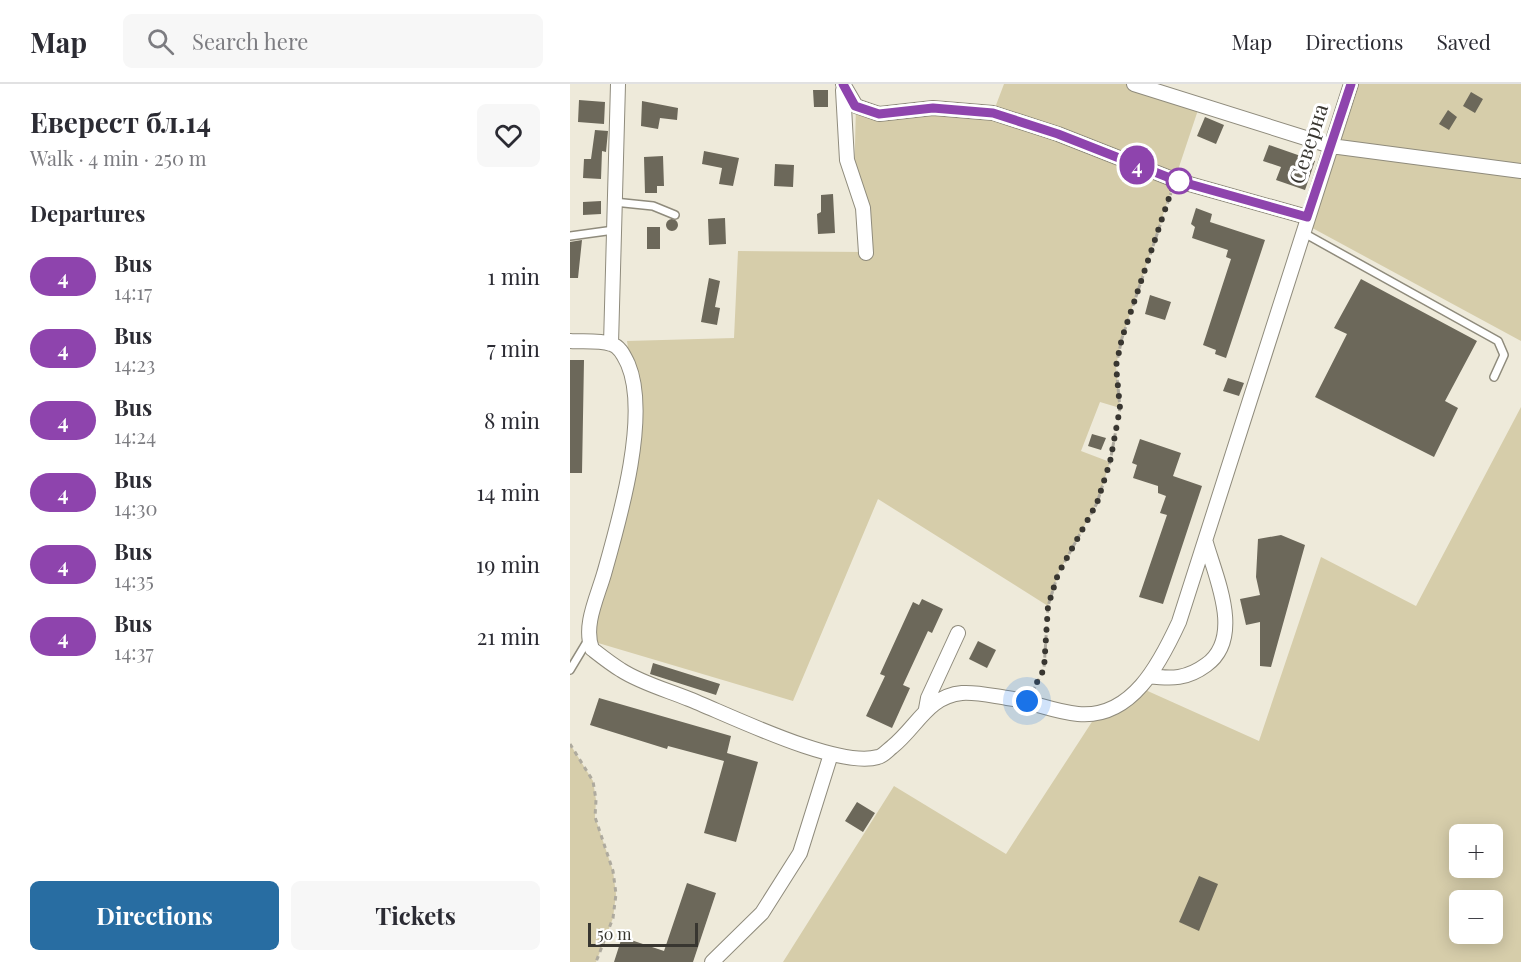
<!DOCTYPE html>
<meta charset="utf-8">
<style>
body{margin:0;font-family:"Playfair Display",serif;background:#f7f7f7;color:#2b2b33;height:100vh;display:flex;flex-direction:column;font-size:22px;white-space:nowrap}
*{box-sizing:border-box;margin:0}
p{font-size:20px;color:#7c7c81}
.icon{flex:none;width:33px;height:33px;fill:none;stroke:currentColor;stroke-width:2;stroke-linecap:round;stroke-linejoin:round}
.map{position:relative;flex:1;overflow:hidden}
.details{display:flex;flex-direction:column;background:#fff;width:570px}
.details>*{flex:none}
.badge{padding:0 12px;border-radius:20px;font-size:21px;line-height:39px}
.controls{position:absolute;left:879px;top:740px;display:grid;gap:12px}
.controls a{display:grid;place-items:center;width:54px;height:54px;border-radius:9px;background:#fff;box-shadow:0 3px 15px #0003;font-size:30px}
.scale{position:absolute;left:18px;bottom:15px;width:110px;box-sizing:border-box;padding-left:6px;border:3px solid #383630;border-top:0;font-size:16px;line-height:21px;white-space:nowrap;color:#383630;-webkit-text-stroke:4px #fff;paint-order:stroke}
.you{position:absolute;width:30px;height:30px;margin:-15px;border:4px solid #fff;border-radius:50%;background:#1a73e8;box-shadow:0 0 0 9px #1a73e833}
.map>.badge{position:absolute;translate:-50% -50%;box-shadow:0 0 0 3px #fff}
h2{padding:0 30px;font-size:22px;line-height:54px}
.round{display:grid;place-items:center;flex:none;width:63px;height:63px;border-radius:9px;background:#f7f7f7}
.summary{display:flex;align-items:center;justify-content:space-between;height:102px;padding:0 30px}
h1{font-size:28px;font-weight:700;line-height:45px}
.cta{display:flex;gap:12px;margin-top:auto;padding:12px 30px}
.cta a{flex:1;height:69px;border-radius:9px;background:#286da2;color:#fff;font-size:24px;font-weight:700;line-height:69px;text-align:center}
.cta a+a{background:#f7f7f7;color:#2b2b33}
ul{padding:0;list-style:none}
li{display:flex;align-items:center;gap:18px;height:72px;padding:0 30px}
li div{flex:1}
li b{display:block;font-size:22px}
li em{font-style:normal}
li .badge{min-width:66px;font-weight:700;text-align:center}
header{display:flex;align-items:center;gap:36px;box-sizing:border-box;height:84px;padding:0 30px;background:#fff;border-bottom:2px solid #e1e1e2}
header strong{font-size:28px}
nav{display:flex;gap:33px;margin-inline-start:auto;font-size:21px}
.search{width:420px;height:54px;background:#f7f7f7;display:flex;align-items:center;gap:15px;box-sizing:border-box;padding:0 21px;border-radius:9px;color:#7c7c81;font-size:22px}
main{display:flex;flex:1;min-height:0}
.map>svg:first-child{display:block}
.green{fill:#d6cdaa;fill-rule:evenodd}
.building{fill:#6c685a}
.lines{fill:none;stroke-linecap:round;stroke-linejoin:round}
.lane-casing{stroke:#8f8b7c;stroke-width:10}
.street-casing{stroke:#8f8b7c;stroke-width:16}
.path{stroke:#aeaa9e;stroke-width:3;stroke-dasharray:4.5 4.5;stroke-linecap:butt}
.lane{stroke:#fff;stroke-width:7}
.street{stroke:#fff;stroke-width:14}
.line-casing{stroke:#fff;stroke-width:14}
.line{stroke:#8e44ad;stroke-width:9}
.walk{stroke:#383630;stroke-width:6;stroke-dasharray:0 10.8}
.stop-dot{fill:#fff;stroke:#8e44ad;stroke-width:3}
.labels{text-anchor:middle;stroke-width:6;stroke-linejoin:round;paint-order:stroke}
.street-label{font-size:21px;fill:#383630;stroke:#fff}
</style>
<header>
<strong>Map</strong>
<div class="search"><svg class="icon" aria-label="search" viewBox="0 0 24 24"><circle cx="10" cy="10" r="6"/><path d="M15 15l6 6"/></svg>Search here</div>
<nav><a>Map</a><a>Directions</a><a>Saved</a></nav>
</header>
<main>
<section class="details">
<div class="summary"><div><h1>Еверест бл.14</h1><p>Walk · 4 min · 250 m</p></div><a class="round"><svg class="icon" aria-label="heart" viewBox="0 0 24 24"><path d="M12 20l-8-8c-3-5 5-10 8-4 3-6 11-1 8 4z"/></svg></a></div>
<h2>Departures</h2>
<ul>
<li><span class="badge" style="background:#8e44ad;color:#fff">4</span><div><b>Bus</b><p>14:17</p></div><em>1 min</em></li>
<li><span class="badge" style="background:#8e44ad;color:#fff">4</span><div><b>Bus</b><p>14:23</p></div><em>7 min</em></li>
<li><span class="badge" style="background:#8e44ad;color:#fff">4</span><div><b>Bus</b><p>14:24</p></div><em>8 min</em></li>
<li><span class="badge" style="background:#8e44ad;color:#fff">4</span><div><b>Bus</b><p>14:30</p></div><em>14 min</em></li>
<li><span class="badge" style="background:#8e44ad;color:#fff">4</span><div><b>Bus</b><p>14:35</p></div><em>19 min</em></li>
<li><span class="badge" style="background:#8e44ad;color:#fff">4</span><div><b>Bus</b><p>14:37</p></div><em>21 min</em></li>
</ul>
<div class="cta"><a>Directions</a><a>Tickets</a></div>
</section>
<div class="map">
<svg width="951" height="878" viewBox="0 0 951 878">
<rect width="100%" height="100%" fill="#eeeada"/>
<path class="green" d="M434 0H564L630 20 552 254 546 282 550 324 530 318 511 367 540 378 527 419 488 490 478 522 308 415 223 617 18 556 62 367 66 321 57 257 164 254 168 167 296 168 284 99 286 22 309 30 423 29Z
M781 0H951V257L735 140Z
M951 323V878H213L324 702 436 770 529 627 571 604 689 657 751 473 846 522ZM890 750H922V783H890ZM890 816H922V849H890Z
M0 660 23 697 26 716 25 733 43 787 46 810 43 834 26 878H0Z"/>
<path class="building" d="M243 6H258V23H244Z
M901 8 913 15 905 29 893 22Z
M9 16 35 18 34 40 8 38Z
M72 17 108 24 107 36 90 34 88 45 71 42Z
M878 26 887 33 879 46 869 40Z
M635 33 654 41 646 60 627 52Z
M25 46 38 47 36 68 32 67 31 95 13 94 14 75H21Z
M699 61 745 77 735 106 706 96 711 83 693 77Z
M134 67 169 74 163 102 149 100 152 84 132 80Z
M93 72 94 102H87V109H75L74 73Z
M205 80 224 81 223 103 204 102Z
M263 110 265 149 248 150 247 130 251 128V111Z
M31 117V130L13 131V118Z
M626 124 642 130 640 138 695 156 656 274 645 270 646 266 633 261 661 175 656 173 658 166 622 154 625 143 621 140Z
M155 134 156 160 139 161 138 135Z
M96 141a6 6 0 1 1 12 0a6 6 0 1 1-12 0Z
M77 143H90V165H77Z
M12 156 8 194H0V158Z
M139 194 150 197 145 223 150 224 147 241 131 238Z
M791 195 907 257 875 317 888 324 864 373 745 313 777 250 764 244Z
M580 211 601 218 595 236 575 230Z
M0 276H14L12 389H0Z
M658 294 674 299 669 312 653 307Z
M522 350 536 354 531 366 518 362Z
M570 355 611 369 603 392 632 402 593 520 569 513 597 431 590 429 596 412 588 409V402L563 394 567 381 562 379Z
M711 451 735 461 701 583 690 582V538L676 541 670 515 690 511 686 493 688 455Z
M352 515 373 525 362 549 358 547 333 601 340 604 322 644 296 632 315 592 310 590 343 518 349 521Z
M408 557 426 566 417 584 399 575Z
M83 579 150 600 146 611 80 590Z
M29 614 161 652 157 669 188 678 166 758 134 749 154 677 98 662 97 665 20 641Z
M287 718 305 729 293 748 275 737Z
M629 792 648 800 629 847 609 838Z
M117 799 146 809 123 878H44L52 853 94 867Z"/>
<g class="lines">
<defs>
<path id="lane" d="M44 118 83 122 105 131
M732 148 928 257 934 271 924 293
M0 152 44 146
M0 586 18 556"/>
<path id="street" d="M273 0 286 22 309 30 363 24 423 29 488 50 605 96 737 133
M564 0 761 62 951 87
M273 6 277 76 293 124 296 169
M0 257C12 258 29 256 41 260 50 262 54 272 58 280 80 332 49 437 34 490 27 514 13 542 22 565 31 572 41 580 51 586 71 599 97 606 119 615 159 631 268 685 308 673 313 672 318 666 322 663 347 643 358 612 392 609 407 608 423 612 437 614 461 617 484 628 508 630 562 635 590 579 609 538L781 0
M41 260 48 0
M579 592C602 595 617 595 636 581 674 554 646 494 636 459
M356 625 358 614 388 549
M142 878 192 829 230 769 261 670"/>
</defs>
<use href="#lane" class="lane-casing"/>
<use href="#street" class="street-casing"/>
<path class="path" d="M463 607 474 585 478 522 488 490 527 419 540 378 550 324 546 282 552 254 601 109
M0 660 23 697 26 716 25 733 43 787 46 810 43 834 26 878"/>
<use href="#lane" class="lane"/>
<use href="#street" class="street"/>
</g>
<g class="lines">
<defs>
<path id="line" d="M273 0 285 22 309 30 363 24 423 29 488 50 605 96 737 133 781 0"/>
</defs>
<use href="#line" class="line-casing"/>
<use href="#line" class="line"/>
<path class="walk" d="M457 617 474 585 478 522 488 490 527 419 540 378 550 324 546 282 552 254 605 96 609 97"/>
</g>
<circle class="stop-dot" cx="609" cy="97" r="12"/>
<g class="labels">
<g class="street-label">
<text transform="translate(739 60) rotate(-72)" y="7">Северна</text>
</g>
</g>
</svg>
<div class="controls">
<a>+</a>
<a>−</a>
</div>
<div class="scale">50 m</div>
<div class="you" style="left:457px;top:617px"></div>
<b class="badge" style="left:567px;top:81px;background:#8e44ad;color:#fff">4</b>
</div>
</main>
